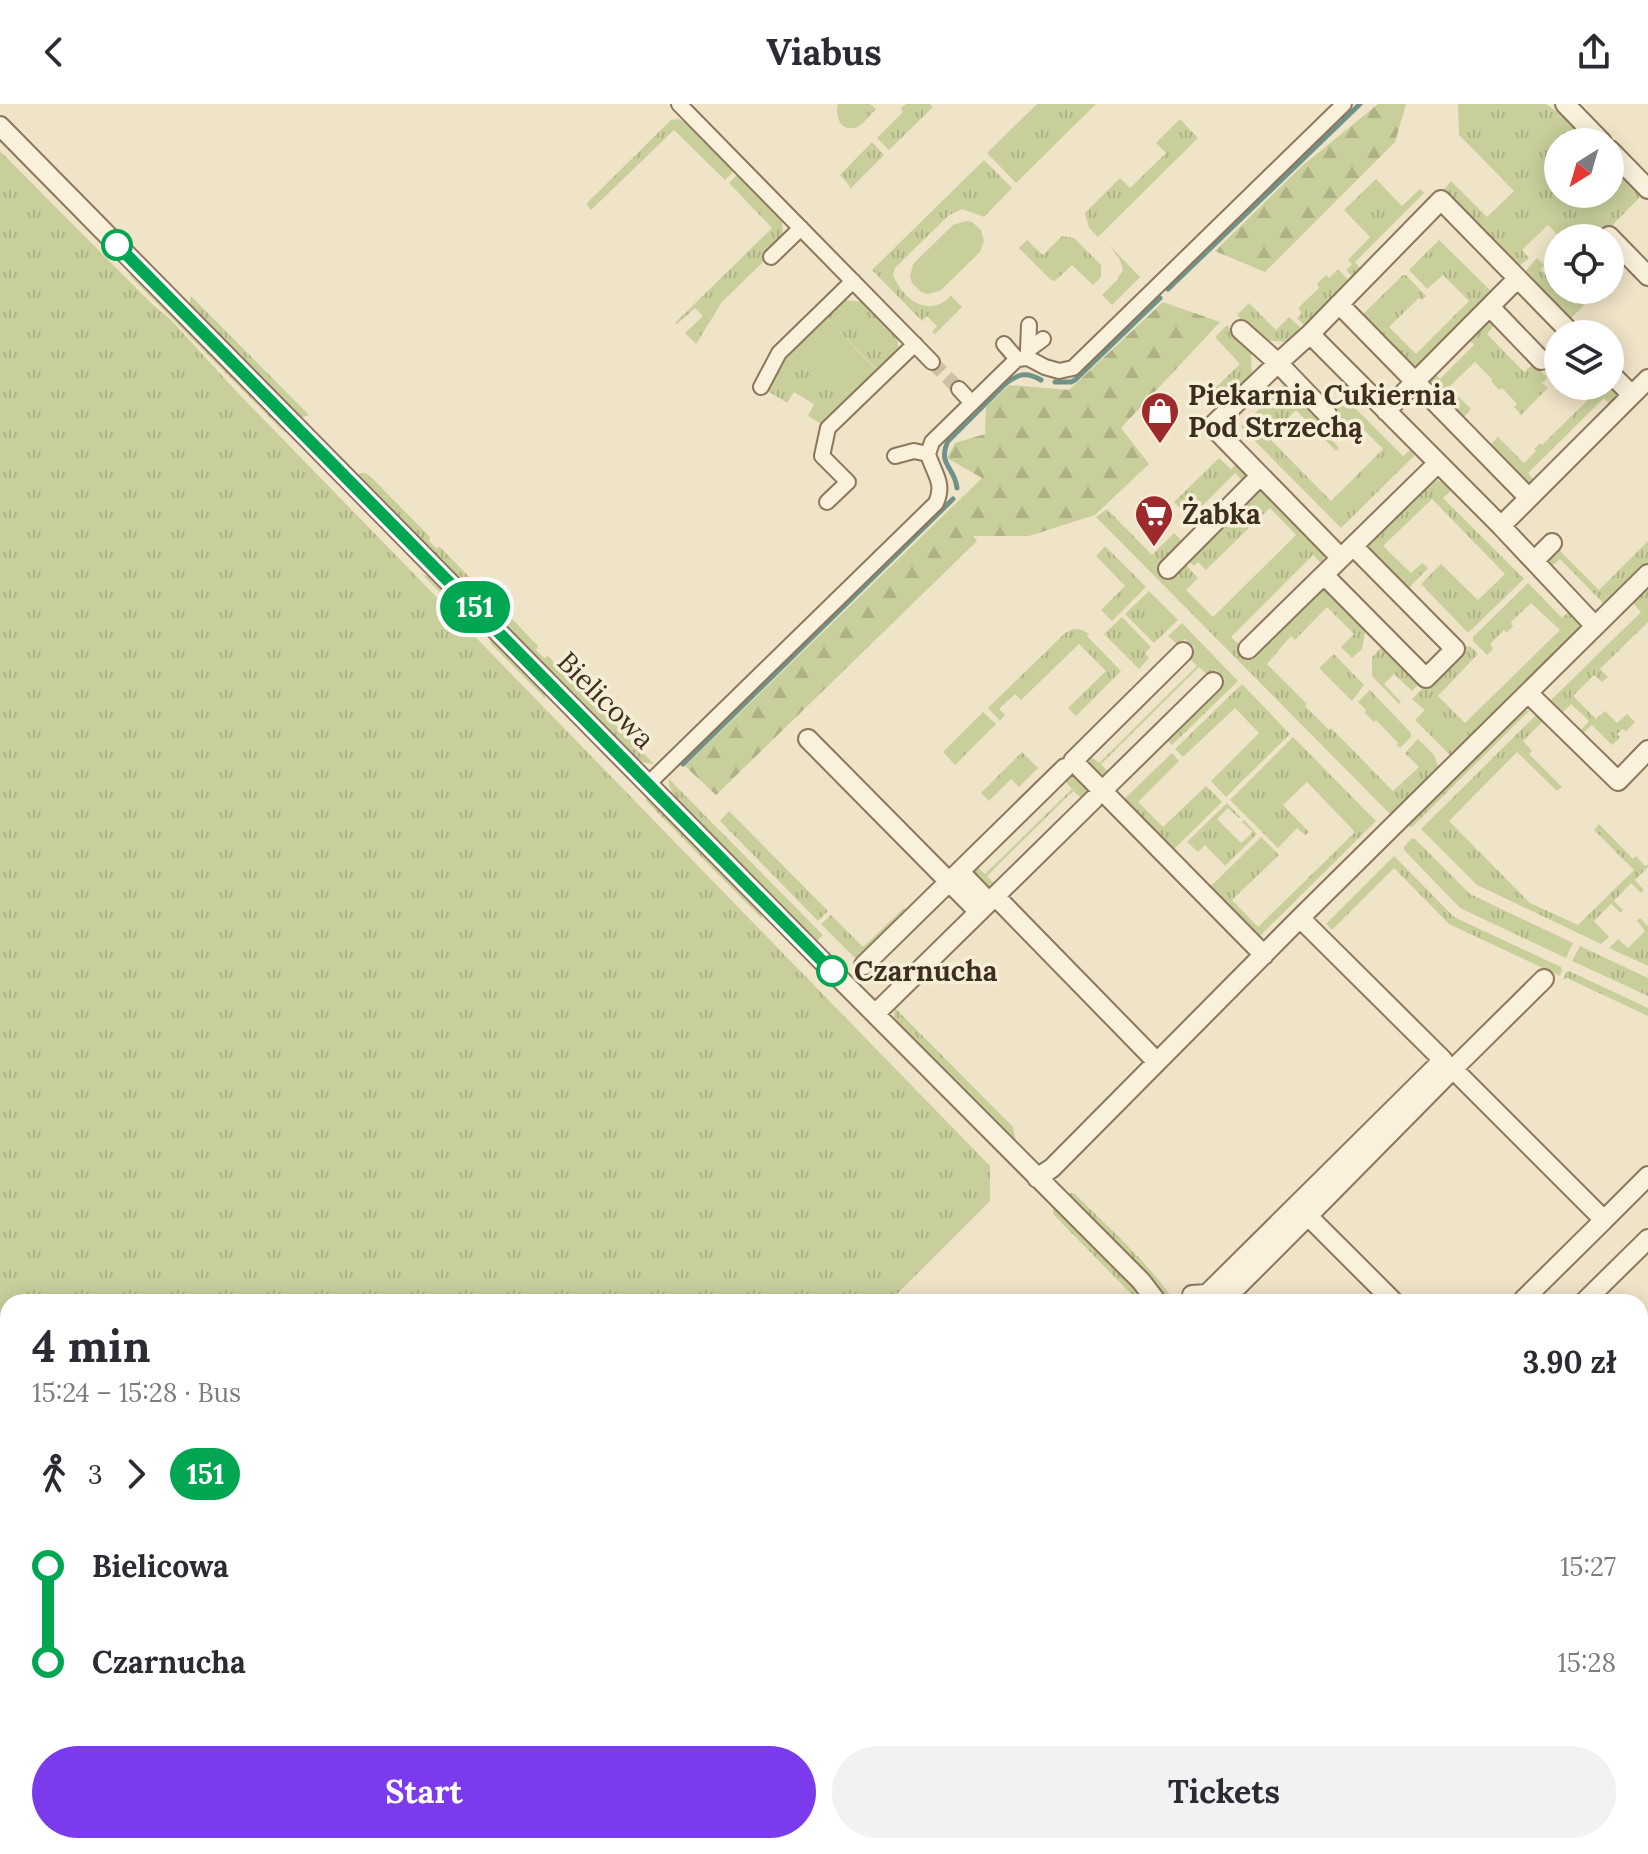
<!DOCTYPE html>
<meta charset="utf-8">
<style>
body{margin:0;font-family:Lora,serif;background:#f2f2f3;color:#2b2b33;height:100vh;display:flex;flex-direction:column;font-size:30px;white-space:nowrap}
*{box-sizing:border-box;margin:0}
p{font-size:26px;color:#7c7c81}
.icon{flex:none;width:44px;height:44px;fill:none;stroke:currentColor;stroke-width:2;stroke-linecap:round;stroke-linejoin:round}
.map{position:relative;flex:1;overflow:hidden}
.details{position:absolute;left:0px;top:1190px;width:1648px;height:560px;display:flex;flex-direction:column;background:#fff;border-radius:24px 24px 0 0;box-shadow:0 4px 20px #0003}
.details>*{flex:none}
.badge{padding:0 16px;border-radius:26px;font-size:28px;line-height:52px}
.needle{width:52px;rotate:217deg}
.controls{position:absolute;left:1544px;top:24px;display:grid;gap:16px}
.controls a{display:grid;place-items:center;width:80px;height:80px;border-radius:50%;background:#fff;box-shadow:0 4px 20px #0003;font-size:40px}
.map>.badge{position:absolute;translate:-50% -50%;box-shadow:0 0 0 4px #fff}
.legs{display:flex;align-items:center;gap:12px;height:88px;padding:0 32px;font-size:26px}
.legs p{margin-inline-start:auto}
.summary{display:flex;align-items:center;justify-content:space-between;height:136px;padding:0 32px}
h1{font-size:44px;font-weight:700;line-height:60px}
.cta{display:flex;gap:16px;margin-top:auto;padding:16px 32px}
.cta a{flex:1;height:92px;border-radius:48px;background:#7c3aed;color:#fff;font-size:32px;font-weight:700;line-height:92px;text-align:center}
.cta a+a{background:#f2f2f3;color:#2b2b33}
ul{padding:0 32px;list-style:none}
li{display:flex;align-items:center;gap:28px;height:96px;font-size:30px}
li i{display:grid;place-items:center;width:12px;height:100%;margin:0 10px;background:currentColor}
li i::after{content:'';width:20px;height:20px;margin:-10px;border:6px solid;border-radius:50%;background:#fff}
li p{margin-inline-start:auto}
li:first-child i{background:linear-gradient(#0000 50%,currentColor 0)}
li:last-child i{background:linear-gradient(currentColor 50%,#0000 0)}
header{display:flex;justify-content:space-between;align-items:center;height:104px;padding:0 32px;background:#fff;font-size:36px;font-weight:700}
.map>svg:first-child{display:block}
.grass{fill:url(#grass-tufts)}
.forest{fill:url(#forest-firs)}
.park{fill:#c9cf9b}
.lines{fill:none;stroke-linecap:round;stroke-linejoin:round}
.stream{stroke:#6f938a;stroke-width:5}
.pedestrian-tunnel{stroke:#ccc0a6;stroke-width:14;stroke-dasharray:14 7;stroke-linecap:butt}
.pedestrian-casing{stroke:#8d765c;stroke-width:18}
.minor-casing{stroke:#8d765c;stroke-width:22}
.pedestrian{stroke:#faf1dc;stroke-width:14}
.minor{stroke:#faf1dc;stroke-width:18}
.line-1-casing{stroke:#fff;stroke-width:18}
.line-1{stroke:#00a651;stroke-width:12}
.stop-1-dot{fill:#fff;stroke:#00a651;stroke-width:4}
.labels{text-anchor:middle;stroke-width:7;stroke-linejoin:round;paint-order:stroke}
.poi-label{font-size:28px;font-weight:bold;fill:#3d2e20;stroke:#f7eed8;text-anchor:start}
.street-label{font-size:28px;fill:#3d2e20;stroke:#f7eed8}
.stop-label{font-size:28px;font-weight:bold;fill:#3d2e20;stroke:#f7eed8;text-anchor:start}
</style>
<header><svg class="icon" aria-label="back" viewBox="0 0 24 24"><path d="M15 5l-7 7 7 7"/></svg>Viabus<svg class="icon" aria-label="share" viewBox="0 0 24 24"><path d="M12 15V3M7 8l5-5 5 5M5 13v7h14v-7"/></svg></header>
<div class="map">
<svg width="1648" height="1750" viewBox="0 0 1648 1750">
<defs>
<pattern id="grass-tufts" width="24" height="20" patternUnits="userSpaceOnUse" patternTransform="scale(2)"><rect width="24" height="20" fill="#c9cf9b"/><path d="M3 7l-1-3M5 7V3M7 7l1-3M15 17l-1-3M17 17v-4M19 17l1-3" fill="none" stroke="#aeb285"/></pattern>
<pattern id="forest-firs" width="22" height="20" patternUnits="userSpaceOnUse" patternTransform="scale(2)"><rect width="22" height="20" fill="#c9cf9b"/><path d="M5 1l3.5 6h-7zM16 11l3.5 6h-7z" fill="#aeb285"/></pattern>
</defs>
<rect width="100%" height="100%" fill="#f0e4c8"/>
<path class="grass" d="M838 0H870L876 5C870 11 862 22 855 24 839 27 835 11 838 0Z
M906 0H930L933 3 889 46 877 34 903 8 901 4Z
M1037 0H1096L1016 79 987 49Z
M1458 0H1546L1563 12 1590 38H1558V90H1610V58L1642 91 1600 134H1561L1548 121 1522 146 1529 154 1517 164 1442 88 1451 77 1487 113 1514 87 1459 31Z
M679 15 693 23 735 66 725 76 674 26 591 106 586 100 671 16Z
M1180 15 1198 34 1098 133 1089 124 1085 109 1120 74 1130 84 1166 49 1156 39Z
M872 38 884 51 850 85 849 81 840 71Z
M0 47 151 199 171 216 237 288 990 1062V1097L889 1198H8V1742H853L859 1750H0Z
M984 56 1012 84 984 113 962 105 949 111 895 164 893 171C903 195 928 215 951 192L962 203 935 230 932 228 937 222 927 212 922 217 872 166Z
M738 70 779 111 782 117 783 132 764 153 765 156 722 198 696 240 685 229 703 212 695 204 677 220 675 219 772 124 729 79Z
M1376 75 1402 102 1420 85 1424 89 1355 158 1361 165 1353 173 1346 166 1352 160 1348 156 1370 133 1344 106Z
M1062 132 1074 134 1101 161V173L1093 181 1072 161 1055 177 1051 176 1019 144 1027 136 1043 151Z
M1439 136 1492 188 1417 263H1412L1360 213 1403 171H1406L1426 192 1422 196 1419 194 1389 223 1416 250 1469 197 1443 171 1427 185 1409 166Z
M1109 141 1140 173 1112 201 1102 191 1117 176 1123 166 1120 156Z
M1537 154 1544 161 1540 165 1558 183V186H1562L1575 200 1579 196 1584 201 1570 215H1567L1523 170Z
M1338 165 1349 177 1304 221 1297 214 1302 209 1298 204 1319 184 1317 180 1326 171 1329 174Z
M132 168 287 324 284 328 129 171Z
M191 192 309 311 300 314 189 202Z
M845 196 864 198 898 233V251L880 269 825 213Z
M1249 199 1276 226 1289 213 1301 224 1288 238 1261 236 1237 211Z
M1487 217 1495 220 1487 230 1524 268 1534 259 1547 274 1542 279 1548 284 1521 311 1514 303 1517 300 1502 284 1499 286 1491 277 1492 275 1475 258 1449 283 1471 305 1463 314 1430 284 1429 273 1433 268 1440 275 1474 241 1468 234Z
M1227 221 1251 247 1252 274 1222 303 1209 290 1240 260 1215 233Z
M779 249 856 297 828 324 808 312 814 300 794 288 787 299 761 283Z
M1277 270 1320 312 1317 316 1334 333 1332 336 1339 344 1336 347 1296 306 1269 334 1331 397 1383 345 1358 320 1344 334 1331 322 1334 318 1328 312 1346 295 1403 352 1410 346 1415 351 1341 424 1241 323 1283 281 1274 271Z
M1610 279 1619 289V296L1613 304 1604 294 1528 369 1537 379 1528 382 1489 342 1498 333 1524 359 1536 347 1534 345 1540 339 1542 341 1599 285 1597 282H1610Z
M1219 354 1231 365 1238 359 1248 371 1245 379 1235 369 1190 414 1174 398Z
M360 369H365L370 372 430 433 429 437 436 444 440 443 485 489 469 486 357 372Z
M1437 376 1442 378 1451 387 1443 394 1524 475 1468 529 1421 480 1441 460 1478 496 1505 470 1432 395 1383 442 1411 469 1422 459 1428 464 1407 486 1367 444V438L1430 377Z
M1262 387 1267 389 1324 446 1323 461 1313 451 1231 533 1251 552 1319 486H1326L1366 524 1362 545 1352 554 1341 543 1354 530 1327 503 1295 536 1291 532 1267 560 1307 600 1305 602 1329 626 1331 624 1393 687 1419 663 1405 649 1418 635 1434 651 1440 667 1396 711H1391L1096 413 1107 405 1152 451 1174 429 1184 439V459L1198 474 1186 486 1213 513 1296 431 1270 404 1258 415 1244 400 1255 389Z
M1240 404 1246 410 1242 414 1251 422 1206 466 1198 458 1194 462 1187 456Z
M1648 437V461L1606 502 1560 455 1550 464 1548 458 1558 445 1599 486Z
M1105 442 1146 483 1112 517 1101 506 1125 482 1096 452Z
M423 471 432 473 544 586 546 595 492 541 490 538 491 534 483 527 477 526Z
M1528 479 1562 514 1569 507 1578 518 1580 525 1453 654 1415 616 1425 606 1412 595 1465 542 1471 543 1478 550 1438 592 1465 619 1560 526 1531 499 1511 518 1513 523 1506 529 1504 526 1490 540 1493 545 1487 551 1473 537V533Z
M1648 481V518L1600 565 1608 573 1602 578 1594 571 1573 592 1596 615 1605 607 1617 619 1627 610 1635 618 1626 628 1623 625 1617 630 1620 634 1612 641 1592 621 1582 630 1580 627 1589 617 1571 600 1562 609 1550 597 1641 508 1631 497Z
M1149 487 1178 516 1154 539 1125 510Z
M501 503 538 542 536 546 544 554 548 552 654 660 645 659 635 654 505 522 502 516Z
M1122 513 1151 543 1145 549 1149 554 1139 565 1104 530Z
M1182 519 1238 577 1172 641 1166 635 1225 575 1216 566 1209 572 1199 563 1101 660 1109 669 1106 672C1093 671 1086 662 1088 650L1099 659 1197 562 1188 553 1195 544 1185 535 1178 541 1168 532Z
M1073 525C1079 525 1084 526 1089 530L1087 532 1121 567 1076 612 1068 604 1106 567 1079 540 1021 596 1015 590 999 605 1005 611 1000 617 988 604 1065 529Z
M1383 542 1420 579 1412 587 1394 570 1384 580 1401 598 1399 600 1372 572V553Z
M1334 550 1364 581 1352 597 1319 564Z
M1242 580 1290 630 1226 693 1211 677 1259 629 1235 604 1183 653 1175 645Z
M1370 586 1411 629V633L1400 644 1396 641 1398 639 1376 616 1374 618 1365 609 1366 606 1358 598Z
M1530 606 1412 723 1405 721 1521 608Z
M983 608 996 620 955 661 943 648Z
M1538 609 1553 625 1552 627 1542 618 1523 637 1532 647 1529 650 1562 683 1557 687 1517 648 1449 717 1530 799 1578 821 1634 766 1594 726 1599 720 1633 755 1636 752 1645 762 1648 760V763L1635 776 1644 786 1641 789 1631 779 1614 797 1623 806 1621 809 1611 800 1594 817 1609 833 1601 840 1477 781 1421 725Z
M1293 633 1376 717 1259 833 1209 784 1261 733 1279 751 1232 796 1258 823 1355 728 1307 678 1283 701 1309 728 1305 731 1297 724 1278 744 1230 696Z
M1022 648 1038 664 1019 683 1011 675 989 697 981 689Z
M1172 649 1179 657 1138 698 1163 723 1206 682 1222 698 1172 747 1122 697Z
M1071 672C1083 673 1091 685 1083 695L1073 687 987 772 996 781 992 784 987 783 975 772V761L985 770 1072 685 1063 675Z
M669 675 823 831 816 838 675 695 669 681Z
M647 690 761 808 762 815 648 699 646 696Z
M1227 699 1240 713 1239 714 1228 704 1217 715 1241 739 1253 728 1242 718 1244 716 1257 730 1225 762 1205 741 1198 748 1187 738Z
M729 707 828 807 818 817 720 717Z
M1412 734 1415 735 1470 790 1573 839 1566 854 1460 804 1404 746V743Z
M1394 752 1454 813 1561 863 1562 866 1560 872 1449 820 1394 764 1332 826 1326 820Z
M904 804 906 808 858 857 821 820 831 811 863 843Z
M1640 814 1648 822V862L1609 844 1618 835 1628 844 1645 827 1637 817Z
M1580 842 1648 874V892L1572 857Z
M1569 867 1648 904V912L1567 874 1563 876 1566 868Z
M895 904 1013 1023 1017 1042 896 918 894 911Z
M1071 1089 1075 1090C1109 1124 1148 1158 1175 1198H1167L1147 1174 1066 1091Z
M1053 1102 1125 1173 1146 1198H1139L1053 1110Z"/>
<path class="forest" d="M1378 0H1406L1395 38 1265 168 1215 147 1302 62Z
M1163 198 1220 218 1121 324 1149 360 1095 411 1029 432H973L977 437 716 691 685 662 982 374 947 354 955 339 985 330 986 303 1009 281 1069 286Z
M481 1742H837L833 1750H471Z"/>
<path class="park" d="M966 117 972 118 981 126 984 137 980 148 940 187 927 190 921 188 912 179 910 173 913 160 953 121Z
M821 209 882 272 856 297 779 249Z"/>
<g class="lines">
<path class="stream" d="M1168 185 1360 0
M1055 278H1071L1075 276 1160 194
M957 384C955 363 937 361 948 337L1005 280C1018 270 1026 267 1041 276
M683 660 953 395"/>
<path class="pedestrian-tunnel" d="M932 258 959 285"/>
<defs>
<path id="pedestrian" d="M679 0 932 258
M771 153 801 124
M1004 240 1017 255
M1028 246 1029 221
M1028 254V246L1043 235
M761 283 779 249 853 177
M959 285 972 299
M895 352 914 347 928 350
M827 398 848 378 822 352 828 324 915 240
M649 679 936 399C945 379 934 370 928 350L932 338 1017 255 1028 254 1045 263 1059 267 1073 264 1344 0"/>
<path id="minor" d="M1565 0 1602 38
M0 22 832 867 1141 1177 1157 1198
M1610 46 1648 85
M1609 132 1648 172
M1339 200 1529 394
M1490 203 1541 256
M1241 226 1278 259 1212 322 1341 454
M1310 230 1278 259 1327 310
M1572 230 1441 96 1310 230 1501 422 1595 522
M1610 269 1632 291 1648 275
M1386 307 1517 175
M1501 422 1632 291
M1534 457 1552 439
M1168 465 1260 372
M1324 471 1426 574 1455 545 1353 442
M1248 545 1438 359
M1183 548 1073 657 1264 851
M1528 589 1618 677 1648 646
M808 635 979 808
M1102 687 1213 578
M960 768 989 798
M995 792 1157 958
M864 861 1065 664
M1544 875 1453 965 1604 1116 1648 1072
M875 910 1094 695
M1037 1074 1052 1064 1300 814 1648 470
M1192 1191 1207 1190 1443 956 1300 814
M1222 1198 1308 1112
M1394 1198 1308 1112 1453 965
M1526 1198 1523 1196 1604 1116
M1584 1198 1648 1135
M1640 1311 1648 1319
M1640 1405 1648 1397
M1640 1580 1648 1583
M1640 1705 1648 1695
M982 1750 995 1742
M1603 1750 1609 1742"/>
</defs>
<use href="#pedestrian" class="pedestrian-casing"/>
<use href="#minor" class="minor-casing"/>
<use href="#pedestrian" class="pedestrian"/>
<use href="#minor" class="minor"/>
</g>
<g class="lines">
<defs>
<path id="line-1" d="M117 141 832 867"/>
</defs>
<use href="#line-1" class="line-1-casing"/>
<use href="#line-1" class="line-1"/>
</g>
<defs>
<symbol id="shop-pin" viewBox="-11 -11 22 30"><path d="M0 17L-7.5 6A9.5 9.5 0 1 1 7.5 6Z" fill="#9e2a2b" stroke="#f7eed8"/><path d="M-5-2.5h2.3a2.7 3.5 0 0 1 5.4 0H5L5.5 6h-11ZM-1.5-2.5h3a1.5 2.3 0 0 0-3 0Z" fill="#fff"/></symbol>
<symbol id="supermarket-pin" viewBox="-11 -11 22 30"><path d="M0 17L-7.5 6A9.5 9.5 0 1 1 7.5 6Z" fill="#9e2a2b" stroke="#f7eed8"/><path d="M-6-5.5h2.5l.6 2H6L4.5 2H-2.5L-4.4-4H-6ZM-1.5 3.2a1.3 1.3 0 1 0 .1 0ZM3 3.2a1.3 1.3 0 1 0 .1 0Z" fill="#fff"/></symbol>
</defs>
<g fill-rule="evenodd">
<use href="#shop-pin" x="1138" y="285" width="44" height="60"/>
<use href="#supermarket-pin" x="1132" y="388" width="44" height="60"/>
</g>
<g class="stop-1-dot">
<circle cx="117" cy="141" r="14"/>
<circle cx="832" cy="867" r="14"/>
</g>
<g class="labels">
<g class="poi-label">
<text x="1188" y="301">Piekarnia Cukiernia<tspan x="1188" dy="32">Pod Strzechą</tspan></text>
<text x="1182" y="420">Żabka</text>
</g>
<g class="street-label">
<text transform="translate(606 596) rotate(45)" y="10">Bielicowa</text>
</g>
<g class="stop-label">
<text x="854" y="877">Czarnucha</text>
</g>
</g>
</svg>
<div class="controls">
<a><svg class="needle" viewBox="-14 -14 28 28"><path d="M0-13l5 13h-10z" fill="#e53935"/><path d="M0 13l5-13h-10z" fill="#7c7c81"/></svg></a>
<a><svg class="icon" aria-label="locate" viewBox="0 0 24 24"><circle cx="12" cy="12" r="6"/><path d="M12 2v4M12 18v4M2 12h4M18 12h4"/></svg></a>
<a><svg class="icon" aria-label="layers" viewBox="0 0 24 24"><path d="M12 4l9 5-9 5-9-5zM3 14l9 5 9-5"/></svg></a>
</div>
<b class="badge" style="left:475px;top:503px;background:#00a651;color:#fff">151</b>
<section class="details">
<div class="summary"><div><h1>4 min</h1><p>15:24 – 15:28 · Bus</p></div><b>3.90 zł</b></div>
<div class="legs"><svg class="icon" aria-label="walk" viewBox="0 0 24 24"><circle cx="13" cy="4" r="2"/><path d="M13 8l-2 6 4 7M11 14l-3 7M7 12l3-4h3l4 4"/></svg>3<svg class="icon" aria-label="forward" viewBox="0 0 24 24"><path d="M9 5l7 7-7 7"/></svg><b class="badge" style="background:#00a651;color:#fff">151</b></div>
<ul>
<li><i style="color:#00a651"></i><b>Bielicowa</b><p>15:27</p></li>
<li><i style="color:#00a651"></i><b>Czarnucha</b><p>15:28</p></li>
</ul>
<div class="cta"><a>Start</a><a>Tickets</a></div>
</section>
</div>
